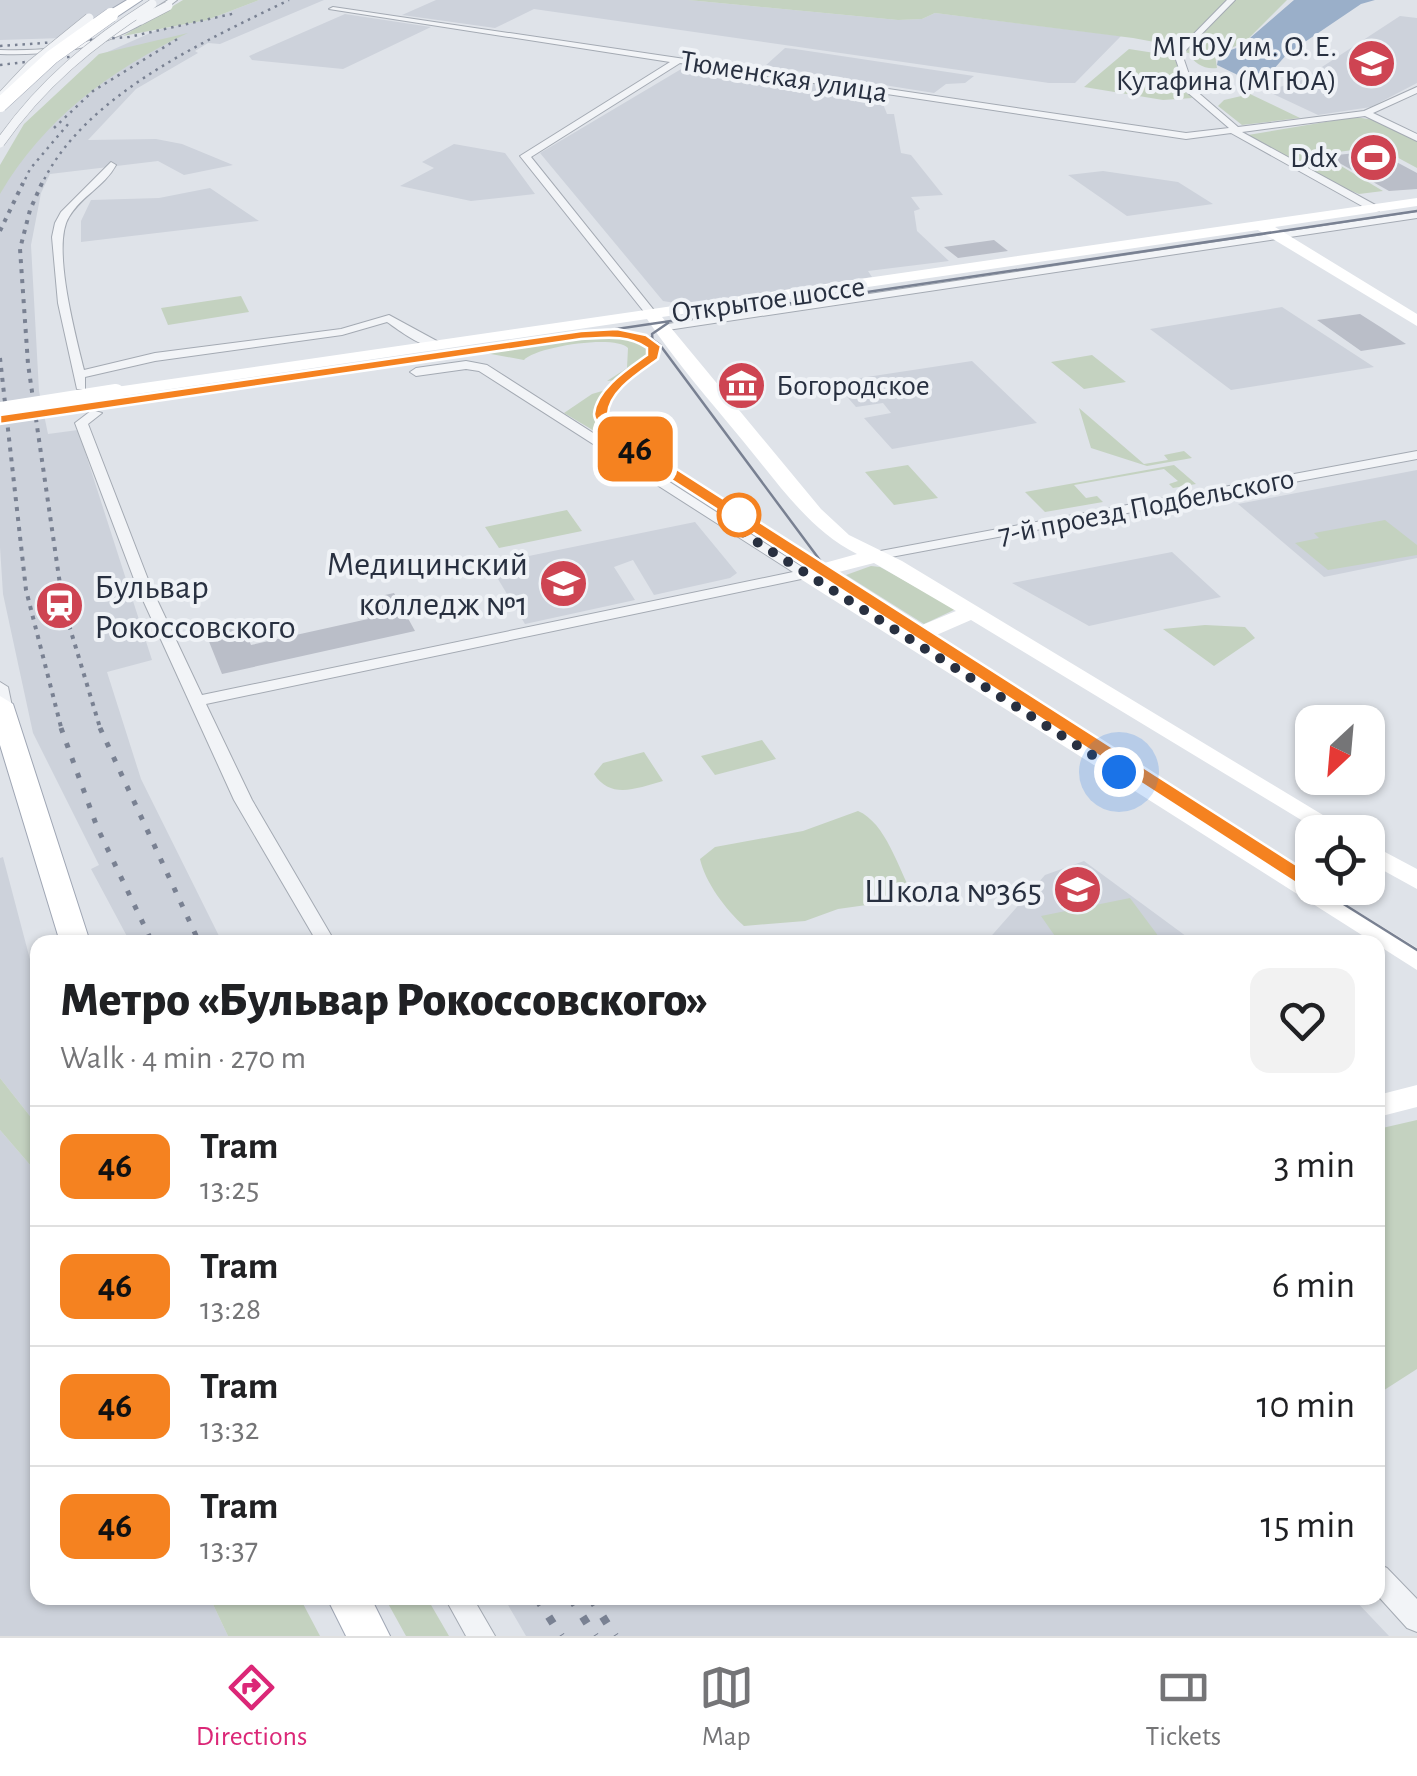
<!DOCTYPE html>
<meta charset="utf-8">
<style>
body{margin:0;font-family:"Alegreya Sans",sans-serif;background:#f2f2f2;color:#202124;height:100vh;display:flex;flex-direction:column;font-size:38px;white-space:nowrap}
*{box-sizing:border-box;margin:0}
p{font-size:32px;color:#757577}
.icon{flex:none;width:55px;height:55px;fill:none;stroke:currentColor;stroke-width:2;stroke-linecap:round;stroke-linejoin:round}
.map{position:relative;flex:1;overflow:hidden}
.details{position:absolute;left:30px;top:935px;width:1355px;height:670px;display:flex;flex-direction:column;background:#fff;border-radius:20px;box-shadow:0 2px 8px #0004}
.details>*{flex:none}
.badge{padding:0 20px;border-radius:15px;font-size:35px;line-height:65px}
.needle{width:65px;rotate:206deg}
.tools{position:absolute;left:1295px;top:705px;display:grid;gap:20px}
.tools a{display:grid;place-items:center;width:90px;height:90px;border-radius:20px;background:#fff;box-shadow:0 2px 8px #0004;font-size:50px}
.you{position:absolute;width:50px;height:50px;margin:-25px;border:8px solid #fff;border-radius:50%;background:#1a73e8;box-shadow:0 0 0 15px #1a73e833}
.map>.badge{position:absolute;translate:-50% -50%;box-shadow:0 0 0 5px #fff}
.round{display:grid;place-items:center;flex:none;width:105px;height:105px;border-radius:20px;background:#f2f2f2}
.summary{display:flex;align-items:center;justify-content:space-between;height:170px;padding:0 30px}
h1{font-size:48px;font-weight:800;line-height:75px}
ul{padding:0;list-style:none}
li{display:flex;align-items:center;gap:30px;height:120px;padding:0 30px;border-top:2px solid #e0e0e0}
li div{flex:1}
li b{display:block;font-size:38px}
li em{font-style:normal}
li .badge{min-width:110px;font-weight:700;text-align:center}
.tabs{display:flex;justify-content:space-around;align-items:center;height:140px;border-top:2px solid #e0e0e0;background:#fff;font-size:28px;color:#757577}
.tabs a{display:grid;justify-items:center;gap:5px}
.tabs .active{color:#db2777}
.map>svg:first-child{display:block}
.built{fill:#cdd2db}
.green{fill:#c4d2c0}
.water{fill:#9aafc9}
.building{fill:#babec8}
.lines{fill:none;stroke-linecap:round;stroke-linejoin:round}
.street-casing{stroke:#a4aab3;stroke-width:2}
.primary-casing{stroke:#9fa6b4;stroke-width:2}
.street{fill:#f2f4f7;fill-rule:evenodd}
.secondary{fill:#fff;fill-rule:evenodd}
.primary{fill:#fff;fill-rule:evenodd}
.tram{stroke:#798192;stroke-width:2.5}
.rail-far3{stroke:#798192;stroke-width:2.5;stroke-dasharray:2.5 5;stroke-linecap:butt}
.rail-far2{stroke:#798192;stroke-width:4;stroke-dasharray:4 6;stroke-linecap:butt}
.rail-far1{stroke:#798192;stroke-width:5;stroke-dasharray:5 11;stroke-linecap:butt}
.rail{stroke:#798192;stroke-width:8;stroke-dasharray:8 14;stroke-linecap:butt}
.street-bridge-casing{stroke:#a4aab3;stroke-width:10;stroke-linecap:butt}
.primary-bridge-casing{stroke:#9fa6b4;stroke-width:15;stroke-linecap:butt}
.street-bridge{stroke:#f2f4f7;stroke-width:9}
.secondary-bridge{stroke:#fff;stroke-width:16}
.primary-bridge{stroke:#fff;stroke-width:14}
.line{fill:#f58220;stroke:#fff;stroke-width:2.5}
.walk{stroke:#283040;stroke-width:10;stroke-dasharray:0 18}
.stop-dot{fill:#fff;stroke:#f58220;stroke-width:5}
.labels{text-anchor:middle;stroke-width:8;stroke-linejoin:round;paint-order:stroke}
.far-poi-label{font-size:30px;fill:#283040;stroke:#eff2f6;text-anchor:end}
.far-street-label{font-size:30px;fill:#283040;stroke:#eff2f6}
.poi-label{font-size:35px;fill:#283040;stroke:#eff2f6;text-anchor:end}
</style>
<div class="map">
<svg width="1417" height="1636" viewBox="0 0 1417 1636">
<rect width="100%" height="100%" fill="#dfe3e9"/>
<path class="built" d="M0 0H129L63 38 0 40Z
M259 0H324L220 44 208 43 195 51 198 53 136 89 88 140 156 139 182 144 233 165 184 175 158 161 50 174 41 193 31 245 39 391 48 434 78 430 152 660 107 672 141 779 222 942H130L91 869 99 865 33 733 3 594 0 547V179L103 54 157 30 207 20Z
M436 0H688L898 20 922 19 935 13 1121 36 1075 83H1049L534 9 495 28 402 15Z
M345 14 431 27 343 69 252 60 249 56Z
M1400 16 1417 18V83L1371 107 1318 115 1267 91 1302 80Z
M785 48 795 49 974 76 965 83 946 84 934 93 765 66Z
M688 65 879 94 887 114H894L901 153 911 155 943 195 911 197 920 209 914 211 917 231 949 261 868 271 872 277 759 294 681 304 663 301 540 153Z
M454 144 505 153 535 194 471 201 400 186 434 168 422 162Z
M1103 171 1178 182 1213 204 1127 216 1068 175Z
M210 188 259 221 81 242V221L91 200 159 198Z
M1282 307 1374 367 1231 390 1150 329Z
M972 361 1037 423 892 449 864 418 891 413 883 403 856 407 834 382Z
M1417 470V558L1324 577 1238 504Z
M695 522 737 573 730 578 654 595 633 560 614 567 635 600 525 624 489 564Z
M1172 552 1221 597 1089 626 1012 583Z
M3 857 37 986V1125L0 1078V858Z
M1084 861 1194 942H986L1045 875Z
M0 1130 37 1173 38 1598H210L228 1636H0Z
M504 1598H1353L1389 1636H526Z"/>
<path class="green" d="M183 0H259L207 20 123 36Z
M688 0H1287L1245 42 1215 55 1217 68C1205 70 1193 63 1189 53L1156 49 1160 43 1133 38 935 13 922 19 898 20Z
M188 33C110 70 44 119 0 194V165L24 124 99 54Z
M1129 49 1174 56 1185 89 1192 98 1163 100 1084 87Z
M1250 94 1300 118 1242 125 1218 106 1224 100Z
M1355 117 1375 120 1417 140V168L1378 147 1321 154 1383 191 1359 194 1333 184 1248 135Z
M241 296 249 312 168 325 161 308Z
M614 335 636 339 650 351C644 366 623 381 607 381L627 368 628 348C615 334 535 347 524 360L480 352Z
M1092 355 1126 382 1084 389 1051 362Z
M609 389 596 416C605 441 627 450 648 463L564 413 592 394Z
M1079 408 1144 464 1168 460 1164 455 1184 451 1192 458 1147 466 1091 448Z
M908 465 938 498 894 505 865 472Z
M1174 465 1196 484 1173 488 1169 484 1178 481 1164 469 1074 485 1086 498 1097 496 1103 502 1045 512 1025 492Z
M567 510 582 531 499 548 485 527Z
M1385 520 1417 545V555L1328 570 1295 543 1319 538 1314 533Z
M871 566 880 567 956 609 924 624 846 575Z
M1205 625 1245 627 1255 638 1214 666 1163 629Z
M762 740 776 759 715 775 701 756Z
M644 752 663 781C637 788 611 800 594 774L603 763Z
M858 811C886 823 898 868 912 893L895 901 838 909 805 921 744 926C726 910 705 882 700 859L715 847 803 831Z
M1130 898 1159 937 1133 942H1059L1041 916Z
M0 1078 37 1125V1173L0 1130Z
M1417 1120V1369L1378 1394V1129Z
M210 1598H300L320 1636H228Z
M385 1598H427L449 1636H406Z"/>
<path class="water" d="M1294 0H1375L1361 4 1287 54 1267 77 1244 78 1217 65 1219 54 1251 43 1250 38Z"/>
<path class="building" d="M1376 151 1417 173V189L1389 191 1327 156Z
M994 240 1008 251 958 258 944 247Z
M1360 314 1382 328 1406 344 1361 351 1317 320Z
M394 593 415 631 222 674 206 634 243 626 251 645 368 619 358 601Z"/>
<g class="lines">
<defs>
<path id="street" d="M168 0H177C121 45 70 56 0 54V50C76 52 105 41 168 0Z
M1227 0H1235L1182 54 1194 89 1238 127 1364 111 1417 87V93L1373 113 1417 134V141L1365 116 1242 132 1379 207V211H1371L1231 133 1186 139 680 63 531 157 657 314V318H649L520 156 670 62 329 9 333 7 1186 133 1229 128 1187 92 1174 54Z
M111 162 116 165C104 187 81 196 69 217 51 245 76 337 84 370L155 353 341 329 389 315 446 346C428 353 403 333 387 322L342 335 155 361 85 377V389H77L58 303 52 237 55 223 61 212Z
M1417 212V218L661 331 655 328 661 325Z
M466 361 487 365 813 574 806 578 206 704 252 800 335 942H317L234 800 137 587 75 423 92 410 102 413 88 424 151 587 202 695 793 572 479 371 466 369 416 376 410 372 416 368Z
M1417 451V459L875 560 868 556 875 552Z
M0 682 8 687 14 716 6 721 0 719Z
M1378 1564 1387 1568 1417 1599V1632L1407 1628 1378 1596Z
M445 1598H473L495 1636H466Z"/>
<path id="primary" d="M127 0H142L115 18H107V12Z
M0 696 13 704 90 942H60L0 745Z
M327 1598H371L390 1636H346Z"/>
</defs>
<use href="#street" class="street-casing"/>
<use href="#primary" class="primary-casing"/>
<use href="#street" class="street"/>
<path class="secondary" d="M1417 198V206L1275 227 1417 314V326L1258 230 662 317 821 509 849 535 902 561 1351 832H1321L971 620 925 640 1312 883V888H1320L1417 948V970L799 578 796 574 799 570 857 554C809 530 777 482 743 441 710 401 676 362 647 319L116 397 107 392 116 387ZM874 563 956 611 910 630 823 576Z
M1368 843 1417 869V889L1368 862Z
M1417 1085V1107L1378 1117V1095Z"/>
<use href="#primary" class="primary"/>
<path class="tram" d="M668 323 652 334 654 356C632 374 605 388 602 419L617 437 1312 884
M649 337 660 345 825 567
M0 420 1417 211
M1318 888 1417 950"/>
<path class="rail-far3" d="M0 46 129 37 236 13
M0 65 77 56
M54 128 93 91 179 38
M22 186 30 169 69 123
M41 186C82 96 205 41 289 0"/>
<path class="rail-far2" d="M42 183 30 210 20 249 28 364 63 605 101 731
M0 231 23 183
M0 358 26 590 62 731"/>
<path class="rail-far1" d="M61 728 97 827 152 942
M100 728 199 942"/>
<path class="rail" d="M537 1598 561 1636
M571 1598 595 1636
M591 1598 615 1636"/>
<defs>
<path id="street-bridge" d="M141 20 168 6
M0 98 31 65 89 18
M0 143C41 84 92 42 152 4"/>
<path id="primary-bridge" d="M0 105 52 57 111 15"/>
</defs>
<use href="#street-bridge" class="street-bridge-casing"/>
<use href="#primary-bridge" class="primary-bridge-casing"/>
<use href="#street-bridge" class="street-bridge"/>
<path class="secondary-bridge" d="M0 410 116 392"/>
<use href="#primary-bridge" class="primary-bridge"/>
</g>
<path class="line" d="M617 329 646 335 661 346 658 359C642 371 609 390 608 414 608 421 617 429 622 434L1320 880V889H1305L611 441C606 433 594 423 594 414 596 389 629 368 647 355V348C627 334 604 338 581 339L0 424V415L581 331Z"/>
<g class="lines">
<path class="walk" d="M739 515 743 533 749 537 1119 772"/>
</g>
<defs>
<symbol id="university-disc" viewBox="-11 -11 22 22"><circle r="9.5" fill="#ce4452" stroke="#eff2f6"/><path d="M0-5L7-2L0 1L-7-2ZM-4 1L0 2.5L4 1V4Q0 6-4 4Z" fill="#fff"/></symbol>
<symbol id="stadium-disc" viewBox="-11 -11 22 22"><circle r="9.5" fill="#ce4452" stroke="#eff2f6"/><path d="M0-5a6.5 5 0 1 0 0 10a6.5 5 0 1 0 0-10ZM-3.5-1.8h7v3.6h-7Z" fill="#fff"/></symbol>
<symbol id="museum-disc" viewBox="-11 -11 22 22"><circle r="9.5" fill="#ce4452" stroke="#eff2f6"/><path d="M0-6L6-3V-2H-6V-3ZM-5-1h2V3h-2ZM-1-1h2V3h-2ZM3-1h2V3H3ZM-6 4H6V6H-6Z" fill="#fff"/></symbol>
<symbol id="station-disc" viewBox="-11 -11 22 22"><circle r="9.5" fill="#ce4452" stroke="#eff2f6"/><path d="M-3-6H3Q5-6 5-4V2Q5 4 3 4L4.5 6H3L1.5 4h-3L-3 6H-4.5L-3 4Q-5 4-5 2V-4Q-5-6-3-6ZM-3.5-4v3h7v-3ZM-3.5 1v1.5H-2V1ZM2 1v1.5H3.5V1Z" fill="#fff"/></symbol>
<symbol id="school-disc" viewBox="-11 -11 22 22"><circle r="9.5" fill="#ce4452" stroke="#eff2f6"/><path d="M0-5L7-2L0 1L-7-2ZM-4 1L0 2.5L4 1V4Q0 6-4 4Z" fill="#fff"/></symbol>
</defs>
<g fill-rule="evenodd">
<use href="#university-disc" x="1344" y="36" width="55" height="55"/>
<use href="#stadium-disc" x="1346" y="130" width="55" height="55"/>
<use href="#museum-disc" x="714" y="358" width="55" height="55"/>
<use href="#university-disc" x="536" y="556" width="55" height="55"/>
<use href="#station-disc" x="32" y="578" width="55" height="55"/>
<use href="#school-disc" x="1050" y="862" width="55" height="55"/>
</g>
<circle class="stop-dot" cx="739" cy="515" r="20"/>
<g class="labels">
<g class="far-poi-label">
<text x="1337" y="56">МГЮУ им. О. Е.<tspan x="1337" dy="34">Кутафина (МГЮА)</tspan></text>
<text x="1338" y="167">Ddx</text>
<text x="776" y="395" text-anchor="start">Богородское</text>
</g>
<g class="far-street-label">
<text transform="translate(784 76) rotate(9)" y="10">Тюменская улица</text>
<text transform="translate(768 299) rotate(-8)" y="10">Открытое шоссе</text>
<text transform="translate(1146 506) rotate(-11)" y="10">7-й проезд Подбельского</text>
</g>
<g class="poi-label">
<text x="528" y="575">Медицинский<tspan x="528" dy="40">колледж №1</tspan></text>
<text x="94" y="598" text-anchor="start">Бульвар<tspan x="94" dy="40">Рокоссовского</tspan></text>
<text x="1042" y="902">Школа №365</text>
</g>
</g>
</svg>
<div class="tools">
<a><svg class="needle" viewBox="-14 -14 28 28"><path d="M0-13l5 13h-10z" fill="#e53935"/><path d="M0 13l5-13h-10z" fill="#757577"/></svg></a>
<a><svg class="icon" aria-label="locate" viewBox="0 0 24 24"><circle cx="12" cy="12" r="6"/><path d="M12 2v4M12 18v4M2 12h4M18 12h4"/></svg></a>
</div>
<div class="you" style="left:1119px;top:772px"></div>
<b class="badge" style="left:635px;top:449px;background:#f58220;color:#111">46</b>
<section class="details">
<div class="summary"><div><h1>Метро «Бульвар Рокоссовского»</h1><p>Walk · 4 min · 270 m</p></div><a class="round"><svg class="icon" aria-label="heart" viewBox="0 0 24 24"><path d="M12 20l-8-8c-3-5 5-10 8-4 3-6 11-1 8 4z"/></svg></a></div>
<ul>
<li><span class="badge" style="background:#f58220;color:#111">46</span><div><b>Tram</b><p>13:25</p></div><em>3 min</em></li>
<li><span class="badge" style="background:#f58220;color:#111">46</span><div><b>Tram</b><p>13:28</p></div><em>6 min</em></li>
<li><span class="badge" style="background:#f58220;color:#111">46</span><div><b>Tram</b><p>13:32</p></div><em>10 min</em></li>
<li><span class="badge" style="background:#f58220;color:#111">46</span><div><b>Tram</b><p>13:37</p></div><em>15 min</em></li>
</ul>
</section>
</div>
<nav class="tabs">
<a class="active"><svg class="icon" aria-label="directions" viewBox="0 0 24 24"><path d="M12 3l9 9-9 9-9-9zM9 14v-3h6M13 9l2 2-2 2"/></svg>Directions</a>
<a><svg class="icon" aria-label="map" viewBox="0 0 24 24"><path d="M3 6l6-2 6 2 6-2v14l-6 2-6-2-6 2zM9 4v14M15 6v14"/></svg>Map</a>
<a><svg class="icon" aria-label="tickets" viewBox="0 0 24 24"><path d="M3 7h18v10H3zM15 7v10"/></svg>Tickets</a>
</nav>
